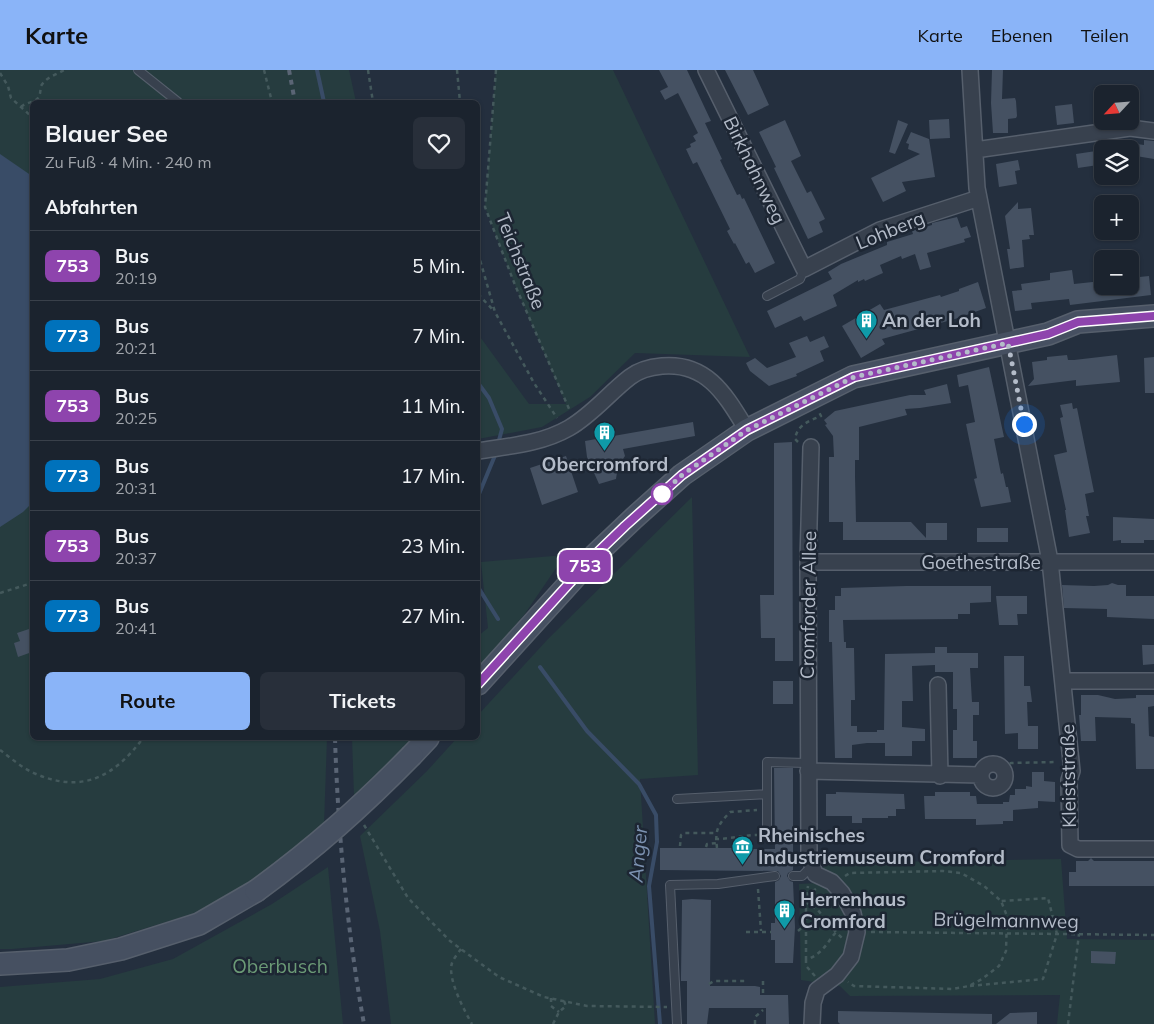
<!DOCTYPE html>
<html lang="de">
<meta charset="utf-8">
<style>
body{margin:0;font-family:Mulish,sans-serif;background:#282f3a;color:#f1f3f6;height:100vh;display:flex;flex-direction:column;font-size:19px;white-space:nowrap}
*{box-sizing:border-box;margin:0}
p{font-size:16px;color:#a0a4aa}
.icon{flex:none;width:28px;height:28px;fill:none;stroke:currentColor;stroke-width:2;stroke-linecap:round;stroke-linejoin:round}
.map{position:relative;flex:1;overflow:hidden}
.drawer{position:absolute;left:30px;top:30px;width:450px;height:640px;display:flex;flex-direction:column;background:#1b232e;border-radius:8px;box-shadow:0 1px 4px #0004,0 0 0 1px #39404a}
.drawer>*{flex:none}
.badge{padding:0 10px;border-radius:8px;font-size:18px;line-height:32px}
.needle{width:32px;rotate:244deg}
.tools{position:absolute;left:1094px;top:15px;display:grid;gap:10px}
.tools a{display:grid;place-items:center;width:45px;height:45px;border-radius:8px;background:#1b232e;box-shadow:0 1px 4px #0004,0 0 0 1px #39404a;font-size:25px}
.you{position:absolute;width:25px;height:25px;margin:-12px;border:4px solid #fff;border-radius:50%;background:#1a73e8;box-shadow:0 0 0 8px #1a73e833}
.map>.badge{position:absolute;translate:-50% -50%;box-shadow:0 0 0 2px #fff}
h2{padding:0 15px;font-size:19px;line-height:45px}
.round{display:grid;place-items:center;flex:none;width:52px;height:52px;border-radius:8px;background:#282f3a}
.headline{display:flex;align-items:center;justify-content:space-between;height:85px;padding:0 15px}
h1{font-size:24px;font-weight:700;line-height:38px}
.button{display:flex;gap:10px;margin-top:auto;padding:10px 15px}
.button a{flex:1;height:58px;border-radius:8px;background:#8ab4f8;color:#111;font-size:20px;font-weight:700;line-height:58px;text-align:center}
.button a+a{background:#282f3a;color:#f1f3f6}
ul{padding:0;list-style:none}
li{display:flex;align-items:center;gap:15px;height:70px;padding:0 15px;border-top:1px solid #39404a}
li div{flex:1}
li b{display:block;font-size:19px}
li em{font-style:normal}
li .badge{min-width:55px;font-weight:700;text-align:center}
header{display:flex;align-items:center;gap:30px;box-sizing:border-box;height:70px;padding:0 25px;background:#8ab4f8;color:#111}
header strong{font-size:24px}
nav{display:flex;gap:28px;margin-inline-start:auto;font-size:18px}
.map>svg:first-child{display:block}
.green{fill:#263c3f}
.water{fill:#394c67}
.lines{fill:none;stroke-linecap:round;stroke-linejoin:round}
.stream{stroke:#394c67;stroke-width:4}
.building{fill:#455162}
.lane-casing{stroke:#565f6c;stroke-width:10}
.street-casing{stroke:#565f6c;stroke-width:18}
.secondary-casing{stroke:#565f6c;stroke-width:24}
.path{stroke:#44595c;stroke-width:2.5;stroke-dasharray:4 4;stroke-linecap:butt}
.lane{stroke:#38414e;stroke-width:8}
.street{stroke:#38414e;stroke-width:15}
.secondary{stroke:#465061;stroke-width:21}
.rail{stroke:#5a6575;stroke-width:4;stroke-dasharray:5 5;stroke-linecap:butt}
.secondary-bridge-casing{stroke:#565f6c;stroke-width:24;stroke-linecap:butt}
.secondary-bridge{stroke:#465061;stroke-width:21}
.line-casing{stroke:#fff;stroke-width:11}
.line{stroke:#8e44ad;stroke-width:8}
.walk{stroke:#b4bcc9;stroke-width:5;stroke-dasharray:0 9}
.stop-dot{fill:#fff;stroke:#8e44ad;stroke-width:2.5}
.labels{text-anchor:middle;stroke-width:5;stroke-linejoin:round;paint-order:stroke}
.street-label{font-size:19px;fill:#b4bcc9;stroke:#1d2633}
.poi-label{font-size:19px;font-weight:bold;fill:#b4bcc9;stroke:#1d2633;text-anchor:start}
.park-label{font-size:19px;fill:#6b9a76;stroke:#1d2633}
.water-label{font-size:20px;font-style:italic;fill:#7c92b1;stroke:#1d2633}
</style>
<header>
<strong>Karte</strong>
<nav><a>Karte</a><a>Ebenen</a><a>Teilen</a></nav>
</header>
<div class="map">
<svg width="1154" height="954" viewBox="0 0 1154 954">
<rect width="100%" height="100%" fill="#242f3e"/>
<path class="green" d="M0 0H349L356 32H32V668H327L324 755 256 809 192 844 104 871 12 879H0Z
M496 0H613L750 287 635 283 590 327 542 357 478 369V264L529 334H566L515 215 485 137Z
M692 427 698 705 640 709 655 954H391L380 861 360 766 427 701 457 668H478V645L548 569Z
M565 485 524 545 478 599V566L488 558 481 492Z
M352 668H415L354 726Z
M1061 789 1067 869 1154 870V954H1057L1060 925 850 926 840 916 801 910 799 814 817 813 825 793Z
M328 797 343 954H0V917L100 909 173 889 272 834Z"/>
<path class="water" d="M0 84 32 106V433L23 442 0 457Z"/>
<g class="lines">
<path class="stream" d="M317 0 324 32
M478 313 489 328 502 359 498 374
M478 435 479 424 496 383
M478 517 498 549
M540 597 587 661 639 714 656 745 657 772 649 816 660 954"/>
</g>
<path class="building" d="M659 0H687L711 51 705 53 722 89 720 90 737 125 740 124 742 129 744 128 775 193 755 203 749 192 746 194 735 173 734 174 727 161 730 159 697 92 693 94 686 79 691 77 690 74 696 71 693 66 698 63 678 23 665 30 660 21 668 17Z
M725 0H753L769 35 748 45Z
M992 0H1003L1002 29 1015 28 1016 31 1017 46 1016 48 1008 49V63H993L991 33Z
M1072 34 1074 53 1057 55 1055 36Z
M949 49 950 68 930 69 929 50Z
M785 50 801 86 791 91 807 123 811 121 825 149 819 152 823 162 808 169 774 98 776 97 759 62Z
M898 50 908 54 895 84 889 82Z
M911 62 929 69 935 107 902 112 906 121 883 132 871 108 920 84 908 79 909 74 906 73Z
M1144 70 1154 71V89L1130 85V73L1144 75Z
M1096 81 1098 95 1078 98 1076 84Z
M1018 90 1020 100 1015 101 1017 114 999 117 996 94Z
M1018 132V139L1031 138 1034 165H1029L1030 169 1022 170 1024 197 1010 199 1007 179H1010L1005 146Z
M957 147 961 158 967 156 971 167 964 169 965 172 927 183 931 197 920 200 915 184 902 189 901 186 880 195 883 203 865 211 864 209 858 212V210L833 225 837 236 804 251 801 246 775 258 767 241 832 209 828 202 841 194 887 175V172L913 164 912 161 932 155V153Z
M1072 200 1074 214 1102 211V216H1130V208L1149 206 1151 225 1070 235 1069 229 1031 233 1032 239 1015 241 1012 221 1022 220 1021 214 1050 210V203Z
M978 212 986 238 955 249 882 269 885 274 861 288 842 256 880 234 884 240 940 225 941 227 959 221V219Z
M807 266 810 272 824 266 829 277 820 281 824 291 796 304 797 306 769 316 750 301 746 293 755 288 767 298 796 287 789 273Z
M1067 285 1068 290H1074L1117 285 1120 312 1076 316V310L1028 316 1034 309 1032 292 1047 290V287Z
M1154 287V323H1145L1144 288Z
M989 297 1004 367 994 369 1001 404 1003 403 1006 417H1008L1011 432 981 437 974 409 977 408 966 354 975 352 968 315 959 317 957 305Z
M947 314 951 333 920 338 905 339 907 345 859 357V390H855V406L856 452H911L926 468V453H947V470H843V452H829V387H834L833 366 825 355 827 354 824 350 835 341 910 325H926L924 320Z
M1072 333 1073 339 1077 338 1094 422 1085 424 1089 446H1086L1090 463 1069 467 1065 440H1066L1054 385 1067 382 1060 348 1063 347 1060 335Z
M693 352 695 366 623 379 625 386 618 396 616 409 599 414 587 387 585 371Z
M792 372 793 591H775V568H761L760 525H774V373Z
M566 386 578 422 542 435 530 398Z
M1113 447 1154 449V470H1144V473H1121V470L1113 471Z
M977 458H1008V472H977Z
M1112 513 1118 515H1126V526H1154V549L1107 547V539L1064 538 1062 515 1094 516 1108 515Z
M906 516H991V532L970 533V544H958V549L843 550 844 572H846V578H854L855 630H851V656H857V662H877V660H884L885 584 935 583V577H947V583H978V598H970L972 632H979V645H973V671H977V688H953V660H957V639H953V602H935V595L912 596 913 631H902V657L925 659V671H912V686H885V673H867L852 675V688H835L832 572H829V540H835V526H841V518Z
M996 526H1027V544H1017L1018 555H999Z
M32 558V582L18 587 14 573 20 571 17 563Z
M1142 575H1154V594L1143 595Z
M1004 586H1024V616H1030L1032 632H1027L1028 656H1038V679H1018V663L1005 664Z
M773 611H793V634H773Z
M1081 625H1098L1115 629 1136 628V625H1154V636L1148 637 1149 666 1154 667V699H1136L1135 654 1131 653V648L1095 647 1096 671H1081L1079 645H1081Z
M774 698H793V800L788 803 787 806 790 811 793 812 795 857 793 893H775V870H771V853H775V812L779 810 781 806 778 801 660 800V778H735V771H747V779H775Z
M1032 702H1044V711L1055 712V732L1038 731V738L1013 740V751H1003V754L976 755V749H925L924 726H935V722H970V726H976L977 734H1003V732H1009L1010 725H1015V719H1026V716L1032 717Z
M836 722 904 724 905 739H896V746H888V748H862V753H852V746H826V724H836Z
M1091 788 1094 791H1154V816H1069V802H1076V791H1088Z
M692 829 711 830 710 916H755L760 917V925H788L789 954H766V938H709L707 954H687V911H681V906L682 834V830Z
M1091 881 1116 882 1115 894 1091 893Z
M838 941 992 944V954H840L838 952Z
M1037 942V954H996L1010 943Z"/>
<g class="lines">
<defs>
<path id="lane" d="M138 0 178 32
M767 226 800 209 804 199
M677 729 767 724
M767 765V692L807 693
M793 806H802L812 796
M677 954 670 815 718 814 775 806"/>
<path id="street" d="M706 0 804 199 880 160 979 128
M970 0 977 118 1050 491 1072 701 1069 710 1070 775 1078 779H1154
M975 80 1130 58 1154 61
M811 377 808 492 809 786 815 804 832 812 842 823 853 843 857 862 851 887 837 905 817 920 813 933 812 954
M478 381C509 376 541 374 569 358 593 344 609 323 630 307 639 300 651 297 662 296 708 292 726 326 747 360
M808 492H1154
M1063 611H1154
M938 615 940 706
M981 706a12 12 0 1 1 24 0a12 12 0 1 1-24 0Z
M808 701 981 705"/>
<path id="secondary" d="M478 614 595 485 634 448 682 405 747 360 853 307 1048 264 1078 252 1154 246
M412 685 428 668
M0 894 68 890 121 879 199 854 256 821"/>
</defs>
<use href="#lane" class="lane-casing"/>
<use href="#street" class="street-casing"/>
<use href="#secondary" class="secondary-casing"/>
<path class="path" d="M264 0 272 32
M368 0 373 32
M457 0 460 32
M496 0 485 137 515 215 570 341
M0 3 8 16 11 28 32 47
M21 37C26 32 34 33 38 28 41 24 40 20 41 16 46 7 56 5 64 0
M478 183 495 242 534 313 557 348
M478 224 494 241
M798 372 795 369C797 355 809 351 821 346L819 342
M0 523 32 513
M0 680C11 688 23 699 36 704 83 724 115 706 143 668
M1003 698 1011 693 1057 692
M364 755 408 828 450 871 499 907 544 927 587 936 667 937
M715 769C730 769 743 765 758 765
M680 776 681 765 684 763H715
M706 777 707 774 717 773
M717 778C715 760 717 756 730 742L757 740
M845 806 850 803 943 801 961 803 984 816 1001 831 1007 846 1006 881 999 896 982 909 969 916 953 919 854 916 848 912
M758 819 761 861
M816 819 812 821 806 829 808 834 818 840 830 856 842 868
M798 861 806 854
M746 862H771
M871 862 1154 865
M461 879C458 883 454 888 452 893 447 908 464 940 472 954
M806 890V829L808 816
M806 893V890C827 882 827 869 843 855
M807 897 815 906
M709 914 714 911H746
M970 916 1043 909 1057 864 1048 828 1001 831
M763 923V911
M551 928V936L559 942
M553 954 559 942 566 936 564 931
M755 954V947L763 940
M1068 954 1079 864"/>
<use href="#lane" class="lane"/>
<use href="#street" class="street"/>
<use href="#secondary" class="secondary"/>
<path class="rail" d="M289 0 295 32
M335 668C338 763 347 860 364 954"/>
<defs>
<path id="secondary-bridge" d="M256 821C315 778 361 737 412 685"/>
</defs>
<use href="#secondary-bridge" class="secondary-bridge-casing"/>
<use href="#secondary-bridge" class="secondary-bridge"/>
</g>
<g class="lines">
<defs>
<path id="line" d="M478 614 595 485 625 456 682 405 747 360 854 307 1048 264 1078 252 1154 246"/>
</defs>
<use href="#line" class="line-casing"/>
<use href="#line" class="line"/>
<path class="walk" d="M662 424 682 405 747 360 854 307 1008 273 1024 354"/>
</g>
<defs>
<symbol id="building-pin" viewBox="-11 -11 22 30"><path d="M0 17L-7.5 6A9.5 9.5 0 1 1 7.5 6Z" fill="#0f9aa8" stroke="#1d2633"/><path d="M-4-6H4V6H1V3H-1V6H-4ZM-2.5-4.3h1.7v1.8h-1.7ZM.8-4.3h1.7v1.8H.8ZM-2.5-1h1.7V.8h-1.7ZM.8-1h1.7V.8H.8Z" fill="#fff"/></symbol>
<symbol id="museum-pin" viewBox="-11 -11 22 30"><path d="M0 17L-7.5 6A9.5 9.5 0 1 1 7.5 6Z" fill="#0f9aa8" stroke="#1d2633"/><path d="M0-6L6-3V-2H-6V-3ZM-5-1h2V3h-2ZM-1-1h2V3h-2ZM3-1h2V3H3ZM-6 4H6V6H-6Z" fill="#fff"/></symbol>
</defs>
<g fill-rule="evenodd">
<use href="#building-pin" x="854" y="238" width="25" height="34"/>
<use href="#building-pin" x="592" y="350" width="25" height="34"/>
<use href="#museum-pin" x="730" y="764" width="25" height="34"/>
<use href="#building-pin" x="772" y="828" width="25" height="34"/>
</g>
<circle class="stop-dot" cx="662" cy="424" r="10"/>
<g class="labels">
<g class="street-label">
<text transform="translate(755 100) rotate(64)" y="7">Birkhahnweg</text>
<text transform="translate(890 160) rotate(-22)" y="7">Lohberg</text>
<text transform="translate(521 191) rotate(68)" y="7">Teichstraße</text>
<text x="981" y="499">Goethestraße</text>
<text transform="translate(808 535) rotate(-89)" y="7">Cromforder Allee</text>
<text transform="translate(1068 706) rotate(-91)" y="7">Kleiststraße</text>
<text transform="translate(1006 850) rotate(1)" y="7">Brügelmannweg</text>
</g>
<g class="poi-label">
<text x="882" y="257">An der Loh</text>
<text x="605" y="401" text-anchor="middle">Obercromford</text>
<text x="758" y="772">Rheinisches<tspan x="758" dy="22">Industriemuseum Cromford</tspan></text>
<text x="800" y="836">Herrenhaus<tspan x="800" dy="22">Cromford</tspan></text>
</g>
<g class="park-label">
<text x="280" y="903">Oberbusch</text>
</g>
<g class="water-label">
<text transform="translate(638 784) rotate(-85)" y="7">Anger</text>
</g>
</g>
</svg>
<div class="tools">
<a><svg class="needle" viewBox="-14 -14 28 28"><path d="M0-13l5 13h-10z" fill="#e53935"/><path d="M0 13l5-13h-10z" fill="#a0a4aa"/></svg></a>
<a><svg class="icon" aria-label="layers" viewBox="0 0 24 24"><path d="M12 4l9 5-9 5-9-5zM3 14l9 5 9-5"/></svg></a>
<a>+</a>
<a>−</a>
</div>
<div class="you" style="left:1024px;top:354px"></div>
<b class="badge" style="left:585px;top:496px;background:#8e44ad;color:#fff">753</b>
<section class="drawer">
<div class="headline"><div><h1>Blauer See</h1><p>Zu Fuß · 4 Min. · 240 m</p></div><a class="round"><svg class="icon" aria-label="heart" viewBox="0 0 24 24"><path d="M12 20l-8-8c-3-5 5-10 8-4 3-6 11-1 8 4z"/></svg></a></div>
<h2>Abfahrten</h2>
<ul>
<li><span class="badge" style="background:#8e44ad;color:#fff">753</span><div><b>Bus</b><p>20:19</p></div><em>5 Min.</em></li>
<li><span class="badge" style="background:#0072bc;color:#fff">773</span><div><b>Bus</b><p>20:21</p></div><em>7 Min.</em></li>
<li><span class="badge" style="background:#8e44ad;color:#fff">753</span><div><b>Bus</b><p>20:25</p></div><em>11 Min.</em></li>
<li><span class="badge" style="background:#0072bc;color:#fff">773</span><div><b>Bus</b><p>20:31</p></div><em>17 Min.</em></li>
<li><span class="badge" style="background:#8e44ad;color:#fff">753</span><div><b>Bus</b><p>20:37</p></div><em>23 Min.</em></li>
<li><span class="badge" style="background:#0072bc;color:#fff">773</span><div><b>Bus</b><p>20:41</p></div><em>27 Min.</em></li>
</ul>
<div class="button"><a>Route</a><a>Tickets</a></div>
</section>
</div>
